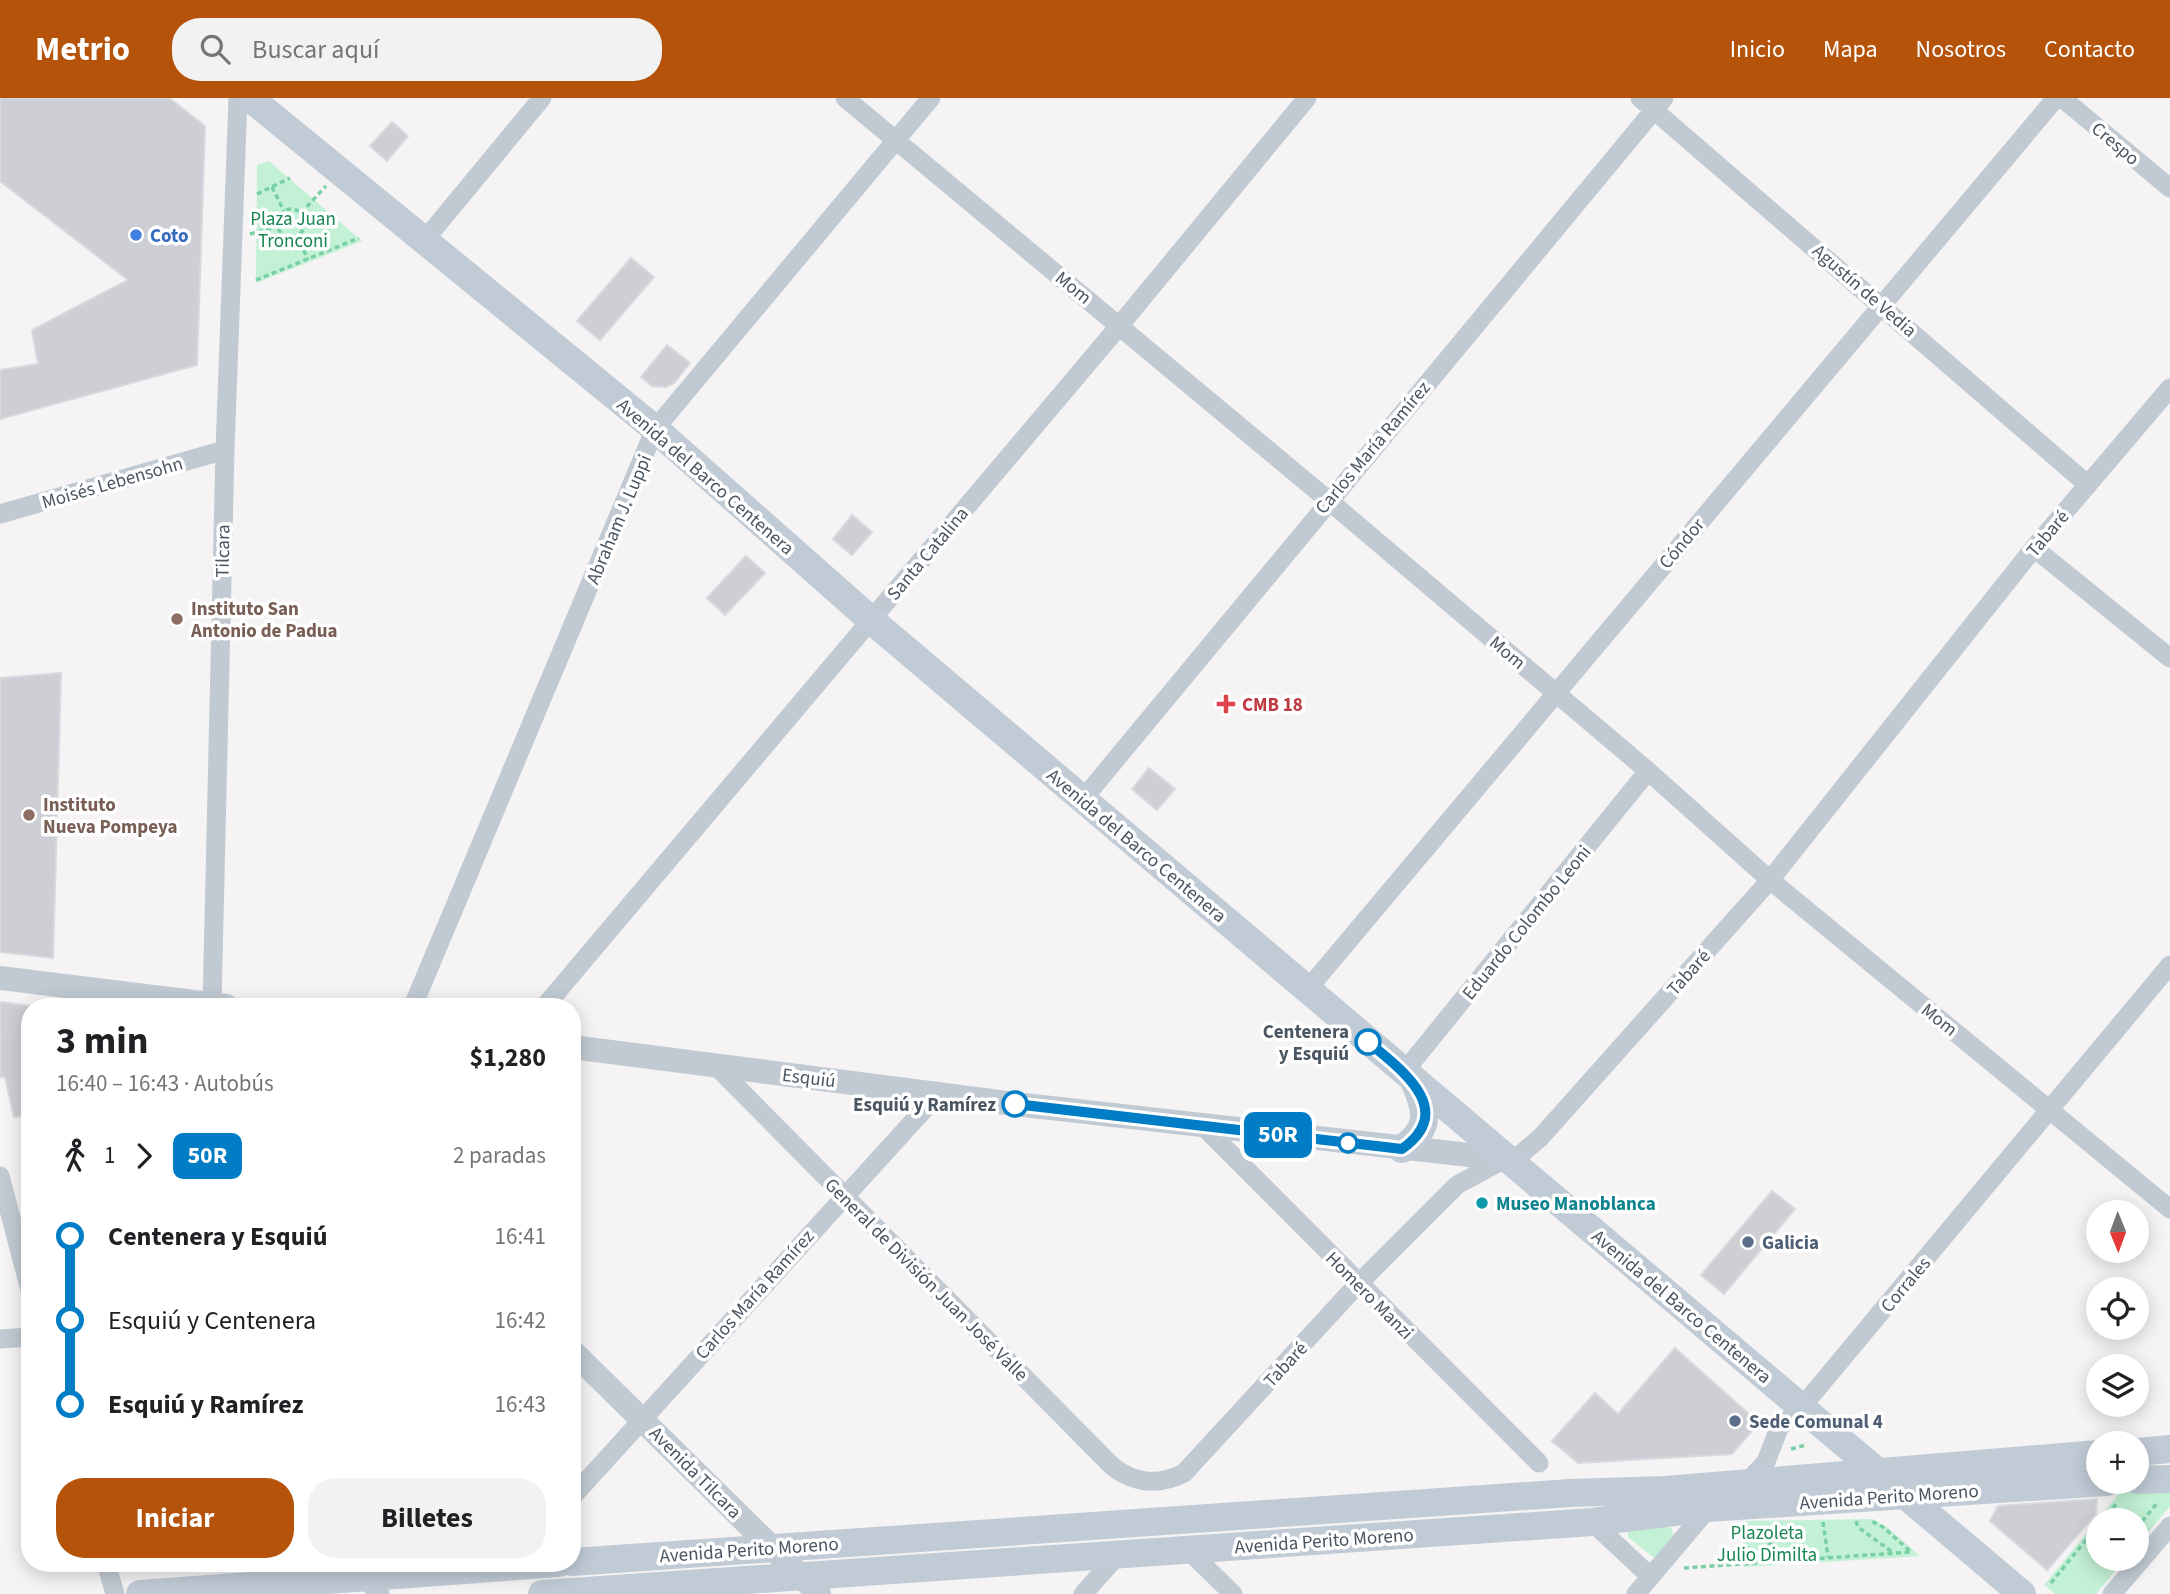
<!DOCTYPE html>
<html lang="es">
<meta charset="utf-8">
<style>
body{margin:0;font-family:"Source Sans 3",sans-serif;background:#f2f2f2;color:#202124;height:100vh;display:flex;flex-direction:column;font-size:26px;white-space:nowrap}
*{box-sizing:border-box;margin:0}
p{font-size:23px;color:#757577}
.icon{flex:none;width:38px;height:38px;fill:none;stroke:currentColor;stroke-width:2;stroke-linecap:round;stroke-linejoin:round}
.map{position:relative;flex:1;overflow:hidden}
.panel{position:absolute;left:21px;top:900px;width:560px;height:574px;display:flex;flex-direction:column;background:#fff;border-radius:28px;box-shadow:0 4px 18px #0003}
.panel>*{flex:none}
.badge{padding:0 14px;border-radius:10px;font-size:24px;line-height:46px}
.needle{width:46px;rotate:179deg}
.fabs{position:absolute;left:2086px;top:1102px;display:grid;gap:14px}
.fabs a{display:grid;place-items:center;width:63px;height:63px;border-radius:50%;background:#fff;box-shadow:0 4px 18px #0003;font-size:35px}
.map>.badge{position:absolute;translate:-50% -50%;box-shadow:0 0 0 4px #fff}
.legs{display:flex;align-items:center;gap:10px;height:77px;padding:0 35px;font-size:23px}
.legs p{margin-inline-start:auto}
.overview{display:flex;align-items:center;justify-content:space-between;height:119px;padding:0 35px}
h1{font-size:38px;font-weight:700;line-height:52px}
.cta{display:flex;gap:14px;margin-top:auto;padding:14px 35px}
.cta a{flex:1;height:80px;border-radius:28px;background:#b45309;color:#fff;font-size:28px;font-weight:700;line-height:80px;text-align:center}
.cta a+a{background:#f2f2f2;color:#202124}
ul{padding:0 35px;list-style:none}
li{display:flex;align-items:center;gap:24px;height:84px;font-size:26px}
li i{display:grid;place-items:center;width:10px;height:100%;margin:0 9px;background:currentColor}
li i::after{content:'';width:18px;height:18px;margin:-9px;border:5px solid;border-radius:50%;background:#fff}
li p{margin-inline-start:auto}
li:first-child i{background:linear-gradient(#0000 50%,currentColor 0)}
li:last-child i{background:linear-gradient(currentColor 50%,#0000 0)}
header{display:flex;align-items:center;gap:42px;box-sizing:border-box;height:98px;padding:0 35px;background:#b45309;color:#fff}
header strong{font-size:33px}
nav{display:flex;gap:38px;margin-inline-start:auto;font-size:24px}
.search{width:490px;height:63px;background:#f2f2f2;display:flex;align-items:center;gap:18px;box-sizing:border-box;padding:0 24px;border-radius:28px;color:#757577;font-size:26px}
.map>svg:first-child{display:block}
.green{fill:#c3f1d5}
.building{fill:#cdcfd5;stroke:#d7d9de;stroke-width:2}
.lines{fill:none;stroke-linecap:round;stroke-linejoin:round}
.path{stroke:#7ad0a6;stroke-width:3.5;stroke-dasharray:5 3.5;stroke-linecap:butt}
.minor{stroke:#c1cad2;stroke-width:19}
.tertiary{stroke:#c1cad2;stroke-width:24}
.secondary{stroke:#c1cbd6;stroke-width:28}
.line-1-casing{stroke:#fff;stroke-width:16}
.line-1{stroke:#007dc5;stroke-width:10}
.shop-dot{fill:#3f7fe0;stroke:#fff;stroke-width:2.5}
.education-dot{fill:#8d6e63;stroke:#fff;stroke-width:2.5}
.health-dot{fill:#e0444e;stroke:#fff;stroke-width:2.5}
.stop-1-dot{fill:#fff;stroke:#007dc5;stroke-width:3.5}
.culture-dot{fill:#0f9aa8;stroke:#fff;stroke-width:2.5}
.service-dot{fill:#5c6f8a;stroke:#fff;stroke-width:2.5}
.labels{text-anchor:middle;stroke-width:7;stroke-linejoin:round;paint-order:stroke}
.street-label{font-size:19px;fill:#4a5661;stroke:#fff}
.park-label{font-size:19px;fill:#17864f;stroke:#fff}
.shop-label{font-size:19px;font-weight:bold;fill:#366cbe;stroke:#fff;text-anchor:start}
.education-label{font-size:19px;font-weight:bold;fill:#785e54;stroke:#fff;text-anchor:start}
.health-label{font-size:19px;font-weight:bold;fill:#be3a42;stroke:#fff;text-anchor:start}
.stop-label{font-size:19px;font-weight:bold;fill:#4a5661;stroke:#fff;text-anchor:end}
.culture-label{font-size:19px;font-weight:bold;fill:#0d838f;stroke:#fff;text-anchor:start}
.service-label{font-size:19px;font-weight:bold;fill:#4e5e75;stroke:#fff;text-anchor:start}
</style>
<header>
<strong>Metrio</strong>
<div class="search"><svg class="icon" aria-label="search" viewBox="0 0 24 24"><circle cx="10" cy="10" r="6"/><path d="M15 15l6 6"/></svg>Buscar aquí</div>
<nav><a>Inicio</a><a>Mapa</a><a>Nosotros</a><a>Contacto</a></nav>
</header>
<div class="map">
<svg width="2170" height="1496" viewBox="0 0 2170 1496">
<rect width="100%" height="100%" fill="#f5f3f3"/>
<path class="green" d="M269 63 362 143 256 185 257 67Z
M2170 1389V1408L2137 1448V1423H2098V1461H2125L2096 1496H2055L2044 1487 2121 1393Z
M1873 1421 1887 1429 1920 1458 1744 1469 1742 1423Z
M1667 1428 1672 1431 1674 1441 1660 1458 1653 1459 1628 1439V1432Z"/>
<path class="building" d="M0 0H169L205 28 197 267 0 321V272L38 266 32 232 128 182 0 83Z
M392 24 408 38 387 63 370 48Z
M631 160 654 179 600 242 577 223Z
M667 247 690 265 674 285 666 289 652 288 641 279Z
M852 417 872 434 852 457 833 441Z
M746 458 765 475 725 517 707 500Z
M61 575 53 860 0 854V580Z
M1149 670 1175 691 1157 712 1132 691Z
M0 904 30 908V1016L14 1019 5 979H0Z
M1772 1093 1795 1111 1724 1196 1701 1177Z
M1675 1250 1750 1317 1752 1333 1732 1356 1578 1365 1552 1343 1595 1295 1618 1316Z
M2097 1401 2096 1416 2047 1472 1990 1423 1998 1408Z"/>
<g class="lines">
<path class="path" d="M272 89 284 113
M257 96 290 80
M277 125a14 14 0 1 1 28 0a14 14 0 1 1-28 0Z
M301 115 326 88
M250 136 278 128
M296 137 308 161
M256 182 359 140
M1791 1351 1806 1347
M1856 1423 1858 1429 1892 1454
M2102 1423 2116 1406
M1823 1424 1828 1459
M2137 1430 2157 1405
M1747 1431 1748 1464 1761 1457 1783 1429
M1684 1470 1911 1454 1883 1429 1871 1423
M2051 1485 2098 1427"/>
<path class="minor" d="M845 0 1328 402 1648 673 1770 782 2170 1111
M1640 0 2088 387
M2062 0 2170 90
M423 144 542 0
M0 416 225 352
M2034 450 2170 560
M1083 701 1664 0
M1307 892 2056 0
M212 907 225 352 238 0
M413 908 655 331 931 0
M545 908 1120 227 1307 0
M715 967 1112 1368C1135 1386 1158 1388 1184 1375L1358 1186 1457 1087 1505 1061 1521 1056 1540 1040 1770 782 2034 450 2170 290
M1404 974 1648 673
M1203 1028 1539 1365
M0 1078 30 1192
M0 1241 30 1239
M1744 1387 1766 1364 1779 1330 1801 1310 2170 867
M572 1399 939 995
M1592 1424 1651 1479
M1187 1451 1233 1496
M106 1465 115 1496
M348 1465 380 1496
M1083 1496 1118 1457
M1636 1496 1712 1406
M2112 1496 2170 1428"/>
<path class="tertiary" d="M0 880 226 908
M572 949 1015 1006 1505 1061
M572 1253 819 1496"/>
<path class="secondary" d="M250 0 655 331 871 522 2022 1496
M1402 1051C1431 1030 1428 1014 1414 983
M2137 1354 2170 1351
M2137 1382 2170 1381
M572 1464 1570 1395 1665 1392 2098 1356
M140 1496 559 1465
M542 1496 1592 1424 1707 1410 2107 1384"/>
</g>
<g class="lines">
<defs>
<path id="line-1" d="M1015 1006 1402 1051C1457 1012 1402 972 1368 944"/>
</defs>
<use href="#line-1" class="line-1-casing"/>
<use href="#line-1" class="line-1"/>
</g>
<circle class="shop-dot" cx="136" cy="137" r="7"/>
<g class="education-dot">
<circle cx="177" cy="521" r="7"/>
<circle cx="29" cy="717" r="7"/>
</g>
<path class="health-dot" d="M1222.5 595.5h7v7h7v7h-7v7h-7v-7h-7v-7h7z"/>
<g class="stop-1-dot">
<circle cx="1368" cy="944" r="12"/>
<circle cx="1015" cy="1006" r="12"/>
<circle cx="1348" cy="1045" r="9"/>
</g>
<circle class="culture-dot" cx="1482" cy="1105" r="7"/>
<g class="service-dot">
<circle cx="1748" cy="1144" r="7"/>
<circle cx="1735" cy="1323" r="7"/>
</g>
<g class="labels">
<g class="street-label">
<text transform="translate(2116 45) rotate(40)" y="7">Crespo</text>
<text transform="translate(1074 189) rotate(39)" y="7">Mom</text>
<text transform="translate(1865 192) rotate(41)" y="7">Agustín de Vedia</text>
<text transform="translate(1372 349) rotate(-50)" y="7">Carlos María Ramírez</text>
<text transform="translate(706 378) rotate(41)" y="7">Avenida del Barco Centenera</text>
<text transform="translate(112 384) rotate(-16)" y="7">Moisés Lebensohn</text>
<text transform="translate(618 421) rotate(-67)" y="7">Abraham J. Luppi</text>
<text transform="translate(2047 435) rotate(-50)" y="7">Tabaré</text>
<text transform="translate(1681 445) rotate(-50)" y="7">Cóndor</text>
<text transform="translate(222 453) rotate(-89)" y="7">Tilcara</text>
<text transform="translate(927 455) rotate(-50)" y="7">Santa Catalina</text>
<text transform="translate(1508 554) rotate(40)" y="7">Mom</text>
<text transform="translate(1137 747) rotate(40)" y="7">Avenida del Barco Centenera</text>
<text transform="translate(1526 824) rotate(-51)" y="7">Eduardo Colombo Leoni</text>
<text transform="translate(1688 874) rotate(-48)" y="7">Tabaré</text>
<text transform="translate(1940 921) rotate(39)" y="7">Mom</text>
<text transform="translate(809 979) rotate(7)" y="7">Esquiú</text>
<text transform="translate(927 1181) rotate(45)" y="7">General de División Juan José Valle</text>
<text transform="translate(1905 1186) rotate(-50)" y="7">Corrales</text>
<text transform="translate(754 1196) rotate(-48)" y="7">Carlos María Ramírez</text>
<text transform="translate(1370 1197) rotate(45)" y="7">Homero Manzi</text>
<text transform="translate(1682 1208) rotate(40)" y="7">Avenida del Barco Centenera</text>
<text transform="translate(1285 1266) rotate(-47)" y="7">Tabaré</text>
<text transform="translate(696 1374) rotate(45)" y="7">Avenida Tilcara</text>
<text transform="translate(1889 1398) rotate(-4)" y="7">Avenida Perito Moreno</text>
<text transform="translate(1324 1442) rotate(-4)" y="7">Avenida Perito Moreno</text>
<text transform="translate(749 1451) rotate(-4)" y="7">Avenida Perito Moreno</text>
</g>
<g class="park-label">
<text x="293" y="127">Plaza Juan<tspan x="293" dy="22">Tronconi</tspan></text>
<text x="1767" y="1441">Plazoleta<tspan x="1767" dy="22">Julio Dimilta</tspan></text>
</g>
<g class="shop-label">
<text x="150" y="144">Coto</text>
</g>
<g class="education-label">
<text x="191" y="517">Instituto San<tspan x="191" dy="22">Antonio de Padua</tspan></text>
<text x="43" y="713">Instituto<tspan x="43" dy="22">Nueva Pompeya</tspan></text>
</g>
<g class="health-label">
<text x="1242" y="613">CMB 18</text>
</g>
<g class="stop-label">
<text x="1349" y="940">Centenera<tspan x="1349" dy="22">y Esquiú</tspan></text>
<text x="996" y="1013">Esquiú y Ramírez</text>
</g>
<g class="culture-label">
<text x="1496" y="1112">Museo Manoblanca</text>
</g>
<g class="service-label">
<text x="1762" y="1151">Galicia</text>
<text x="1749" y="1330">Sede Comunal 4</text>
</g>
</g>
</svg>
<div class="fabs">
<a><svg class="needle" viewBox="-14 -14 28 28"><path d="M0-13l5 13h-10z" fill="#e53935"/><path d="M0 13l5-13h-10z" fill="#757577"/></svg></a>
<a><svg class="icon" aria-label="locate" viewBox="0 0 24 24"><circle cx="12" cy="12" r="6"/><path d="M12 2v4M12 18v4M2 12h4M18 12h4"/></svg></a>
<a><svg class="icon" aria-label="layers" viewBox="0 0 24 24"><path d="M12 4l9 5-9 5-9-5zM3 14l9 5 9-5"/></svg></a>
<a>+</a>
<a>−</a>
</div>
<b class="badge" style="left:1278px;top:1037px;background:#007dc5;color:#fff">50R</b>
<section class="panel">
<div class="overview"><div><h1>3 min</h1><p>16:40 – 16:43 · Autobús</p></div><b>$1,280</b></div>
<div class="legs"><svg class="icon" aria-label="walk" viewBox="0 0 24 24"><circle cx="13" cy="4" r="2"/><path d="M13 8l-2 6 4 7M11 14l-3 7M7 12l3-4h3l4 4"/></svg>1<svg class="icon" aria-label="forward" viewBox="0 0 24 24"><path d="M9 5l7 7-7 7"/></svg><b class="badge" style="background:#007dc5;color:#fff">50R</b><p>2 paradas</p></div>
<ul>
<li><i style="color:#007dc5"></i><b>Centenera y Esquiú</b><p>16:41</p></li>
<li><i style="color:#007dc5"></i><span>Esquiú y Centenera</span><p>16:42</p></li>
<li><i style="color:#007dc5"></i><b>Esquiú y Ramírez</b><p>16:43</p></li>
</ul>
<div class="cta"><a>Iniciar</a><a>Billetes</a></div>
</section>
</div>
